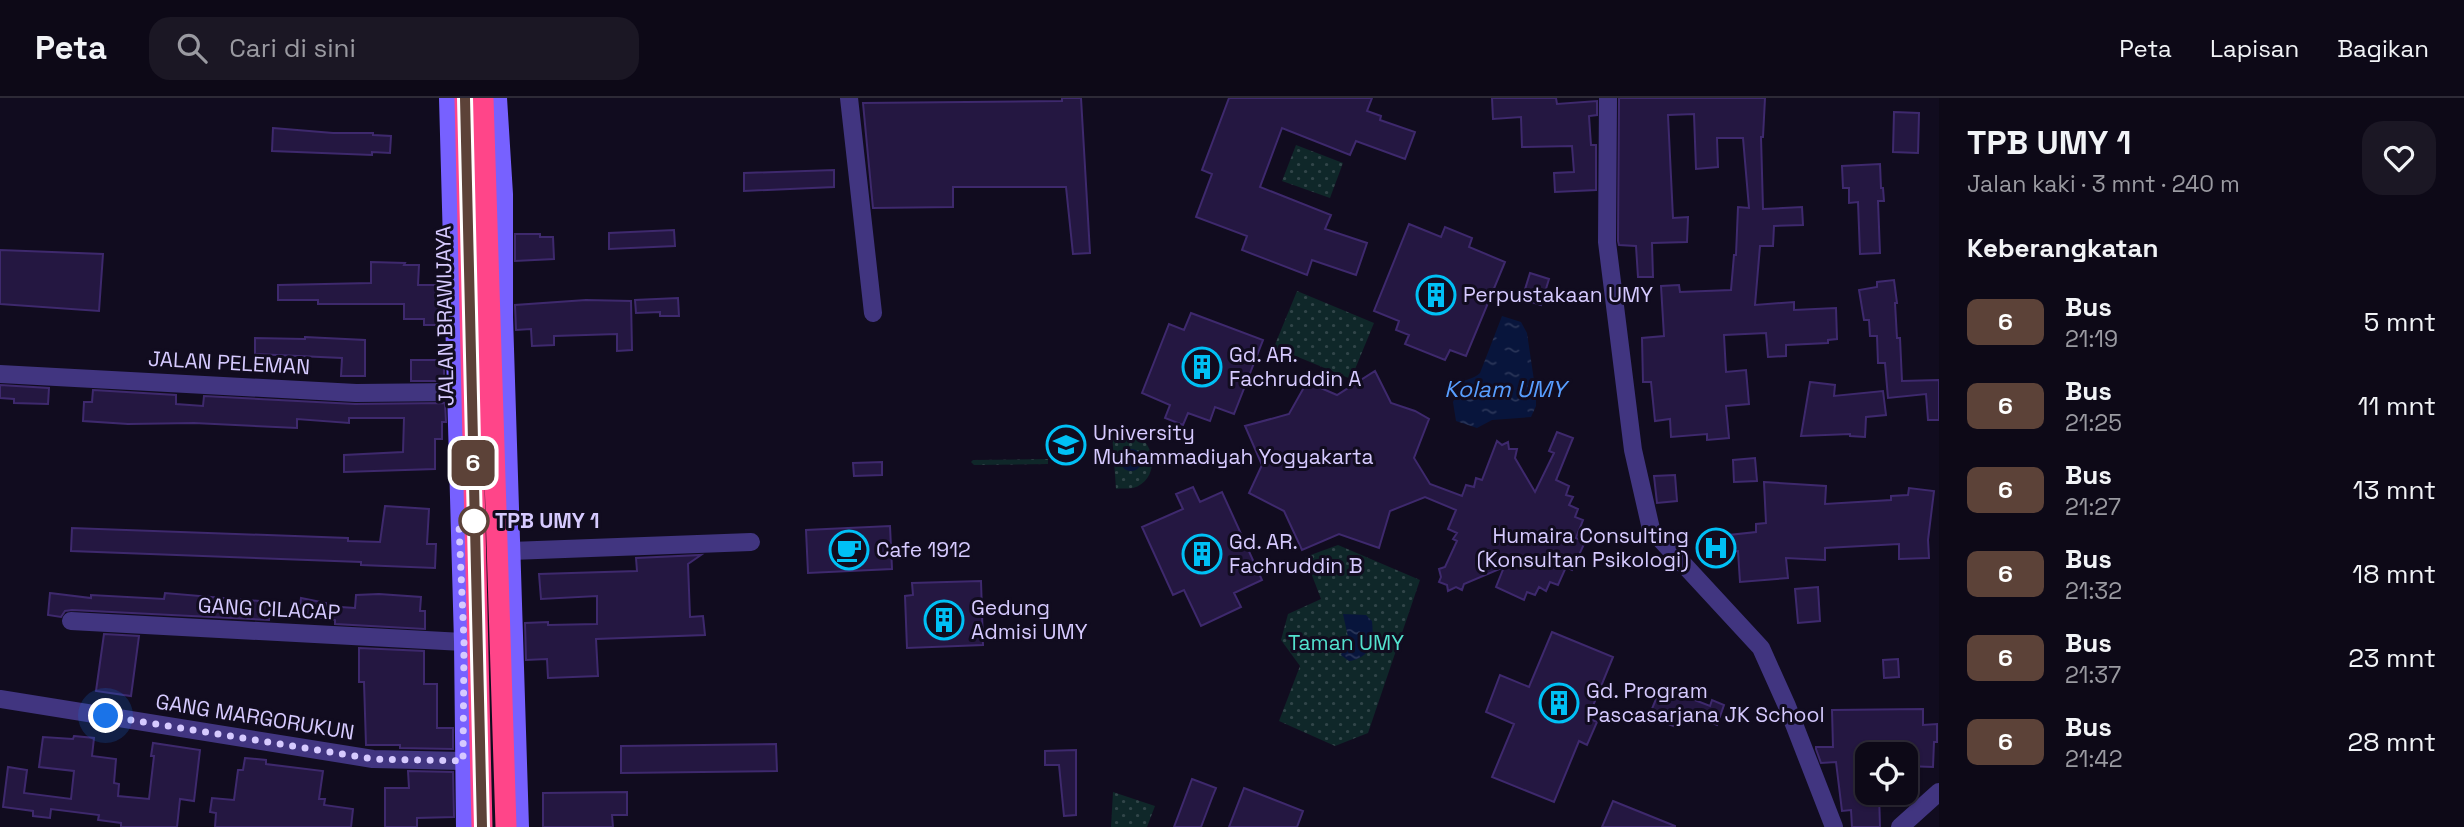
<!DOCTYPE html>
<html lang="id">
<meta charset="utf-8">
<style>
body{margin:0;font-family:"Space Grotesk",sans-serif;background:#1b1724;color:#f1f3f6;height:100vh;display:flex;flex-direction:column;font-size:26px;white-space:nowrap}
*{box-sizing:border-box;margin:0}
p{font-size:23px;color:#9a9aa1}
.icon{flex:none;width:38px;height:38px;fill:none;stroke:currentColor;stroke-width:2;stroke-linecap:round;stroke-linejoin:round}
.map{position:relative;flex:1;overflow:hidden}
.drawer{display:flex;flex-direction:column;background:#0d0917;width:525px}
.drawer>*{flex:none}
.badge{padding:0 14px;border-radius:10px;font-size:24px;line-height:46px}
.fabs{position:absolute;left:1855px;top:644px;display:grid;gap:14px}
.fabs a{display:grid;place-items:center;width:63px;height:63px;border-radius:14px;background:#0d0917;box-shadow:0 2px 5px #0004,0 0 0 2px #2d2a36;font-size:35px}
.you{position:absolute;width:35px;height:35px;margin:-18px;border:5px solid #fff;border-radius:50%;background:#1a73e8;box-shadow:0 0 0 10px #1a73e833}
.map>.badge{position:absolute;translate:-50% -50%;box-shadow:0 0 0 4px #fff}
h2{padding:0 28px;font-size:26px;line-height:63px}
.round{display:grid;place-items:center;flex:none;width:74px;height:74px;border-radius:21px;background:#1b1724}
.overview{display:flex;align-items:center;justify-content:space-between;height:119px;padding:0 28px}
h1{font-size:33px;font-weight:700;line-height:52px}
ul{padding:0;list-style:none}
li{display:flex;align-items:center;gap:21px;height:84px;padding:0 28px}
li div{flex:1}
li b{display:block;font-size:26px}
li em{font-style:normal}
li .badge{min-width:77px;font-weight:700;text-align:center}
header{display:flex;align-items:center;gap:42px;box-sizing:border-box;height:98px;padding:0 35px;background:#0d0917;border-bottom:2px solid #2d2a36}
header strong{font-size:33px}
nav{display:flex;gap:38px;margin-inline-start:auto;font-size:24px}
.search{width:490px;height:63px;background:#1b1724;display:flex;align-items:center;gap:18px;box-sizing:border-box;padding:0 24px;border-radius:21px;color:#9a9aa1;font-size:26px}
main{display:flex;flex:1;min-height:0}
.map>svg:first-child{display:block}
.park{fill:url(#park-dots)}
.water{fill:url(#water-ripples)}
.building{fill:#241741;stroke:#3e296d;stroke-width:2}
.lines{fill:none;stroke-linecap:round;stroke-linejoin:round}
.street{stroke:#413580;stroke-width:18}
.secondary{stroke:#7761ff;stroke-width:18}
.highway{stroke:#ff4589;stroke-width:21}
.line-casing{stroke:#fff;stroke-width:16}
.line{stroke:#5c4238;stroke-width:10}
.walk{stroke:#d6caff;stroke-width:7;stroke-dasharray:0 12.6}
.stop-dot{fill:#fff;stroke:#5c4238;stroke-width:3.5}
.labels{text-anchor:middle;stroke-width:6;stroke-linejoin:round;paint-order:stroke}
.poi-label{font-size:21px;fill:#d6caff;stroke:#110c1f;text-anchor:start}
.street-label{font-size:21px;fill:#d6caff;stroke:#110c1f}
.stop-label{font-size:21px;font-weight:bold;fill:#d6caff;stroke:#110c1f;text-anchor:start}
.park-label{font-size:21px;fill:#53e2ce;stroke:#110c1f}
.water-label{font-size:23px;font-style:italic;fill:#589eff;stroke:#110c1f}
</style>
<header>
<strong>Peta</strong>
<div class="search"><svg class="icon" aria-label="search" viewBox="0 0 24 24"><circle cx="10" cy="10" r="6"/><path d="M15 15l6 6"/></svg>Cari di sini</div>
<nav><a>Peta</a><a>Lapisan</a><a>Bagikan</a></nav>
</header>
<main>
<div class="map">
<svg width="1939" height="729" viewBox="0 0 1939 729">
<defs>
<pattern id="park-dots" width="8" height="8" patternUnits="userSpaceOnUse" patternTransform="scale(1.75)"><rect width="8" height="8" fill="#0f2729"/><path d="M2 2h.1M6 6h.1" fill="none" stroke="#314549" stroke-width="1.8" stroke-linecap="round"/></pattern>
<pattern id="water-ripples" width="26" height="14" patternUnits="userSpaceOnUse" patternTransform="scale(1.75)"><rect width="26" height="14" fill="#08153c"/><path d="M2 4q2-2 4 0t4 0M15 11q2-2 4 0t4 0" fill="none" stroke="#2b3659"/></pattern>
</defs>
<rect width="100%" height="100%" fill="#110c1f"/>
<path class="park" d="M1296 47 1343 65 1330 100 1282 83Z
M1297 193 1374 225 1351 281 1274 249Z
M1131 334C1136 337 1141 339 1145 344 1157 359 1154 384 1133 390 1128 391 1121 390 1116 391L1112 335Z
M1048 361V366L974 367 971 364 973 362Z
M1338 447 1420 482 1368 635 1335 648 1279 623 1300 568 1281 542 1288 516 1321 501 1305 459Z
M1113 694 1155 708 1147 729H1111Z"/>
<path class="water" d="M1502 218 1521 224 1527 235 1536 296V308L1531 319 1492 322 1477 330 1456 323 1453 304 1458 293 1459 285C1466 281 1474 281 1480 275Z
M1120 362a11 11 0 1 1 22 0a11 11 0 1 1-22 0Z
M1343 516 1366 517 1372 523C1374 543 1372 559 1349 563L1341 557 1348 539Z"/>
<path class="building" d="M1062 0H1081L1090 155 1073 156 1066 89H953V109L873 110 863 5 1062 3Z
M1229 0H1372L1367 13 1381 18 1380 22 1415 34 1405 61 1356 43 1350 57 1282 30 1260 89 1331 117 1325 131 1367 145 1356 177 1312 162 1307 177 1242 152 1247 138 1196 119 1212 76 1202 72Z
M1492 0H1556L1557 6 1597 3V17L1589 18 1591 47H1596V92L1555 94 1554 75 1574 74 1572 48 1522 49 1521 19 1493 21Z
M1619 0H1765L1763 39H1761L1763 111 1802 109 1803 127 1774 128 1773 148H1760L1755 207 1794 204V212L1836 210 1837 241 1828 242V245L1786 247V258L1768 259 1766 235 1724 237 1726 274 1746 272 1749 306 1726 308 1729 340 1707 342V336L1671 339 1670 321 1655 323 1651 284H1643L1642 240 1664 238 1661 188 1679 187 1680 194 1731 192 1734 157H1736L1738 109 1749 110 1743 40H1717L1718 69 1696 71 1694 16 1668 17 1673 120 1688 119 1687 144 1652 145 1653 179H1638L1636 148 1619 147 1618 143Z
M1894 14 1919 15 1918 55 1893 54Z
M273 30 333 35H373V37L391 38 390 55 372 54V57L272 53Z
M1880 66 1881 90H1883L1884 103H1878L1880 155 1860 156 1858 104 1849 105V90H1843L1842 68Z
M834 72V89L744 93V75Z
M1409 126 1441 139 1445 129 1472 140 1469 149 1505 164 1466 258 1450 252 1445 262 1405 246 1409 237 1396 232 1399 223 1374 213Z
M674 132 675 148 609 151V135Z
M515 136H540V139H553L554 161 515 163Z
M0 152 103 156 99 213 0 206Z
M371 164 405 165 404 167H419L418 187H440V227H424V221H404V206H318V202H278V187L371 185Z
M1530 175 1549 181 1541 207 1522 201Z
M1894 182 1897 205H1895L1897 240H1900L1902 283 1939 282V322H1928L1926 296 1888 300 1885 265H1878L1877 238H1870L1869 222H1864L1859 192 1877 189V184Z
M678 200 679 218H660V214L636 215 635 202Z
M586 202 631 203 632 252 617 253V236L554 238V247L532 248 531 231 516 232 515 207Z
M1191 215 1263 242 1234 316 1215 309 1210 323 1188 315 1183 327 1165 320 1170 307 1142 295 1169 226 1184 232Z
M305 239 365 242V278H341L342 260 255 256V240L305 241Z
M411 262H444V283H411Z
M1375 273 1391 305 1415 313 1429 321 1414 360 1430 386 1462 398 1466 387 1474 389 1476 380 1482 382 1497 343 1502 347 1508 344 1509 351H1517L1515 360 1535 394 1554 355 1549 353 1557 334 1573 340 1556 382 1569 388 1566 397 1573 399 1569 407 1578 411 1575 419 1583 422 1576 440 1585 444 1572 472 1566 469 1558 487 1550 484 1546 493 1539 489 1535 497 1527 494 1524 502 1496 489 1504 469 1464 486 1462 492 1456 489 1448 493 1447 487 1439 484 1441 479 1439 471 1445 469 1457 443 1453 441 1457 435 1448 431 1456 412 1425 399 1390 413 1379 450 1339 436 1302 452 1284 413 1249 395 1262 367 1245 328 1289 316 1307 284 1337 297Z
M1810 284 1835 287 1834 298 1883 293 1886 317 1866 319 1865 339 1850 338V336L1801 338Z
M0 287 49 290 48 306 14 305V301L0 300Z
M93 292 176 297V306L203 308 204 298 355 306 445 305 446 324H442V341H435V371L344 374V357L403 354 404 320H349V325L297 321V330L194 325 128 326 83 323 84 304H92Z
M1755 360 1757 383 1734 384 1733 362Z
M882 364V377L854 378 853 365Z
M1675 377 1677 403 1657 405 1654 378Z
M1764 384 1826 388 1825 406 1891 402V398L1908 397 1909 390 1934 393 1928 442 1929 460 1899 461V446L1825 450V462L1786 460 1788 480 1740 484 1738 453 1703 456 1701 440 1756 434V426L1766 425Z
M1193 389 1200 404 1222 394 1262 482 1234 495 1241 509 1201 528 1184 492 1173 497 1142 429 1183 411 1176 396Z
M385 408 429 411 427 446H436L435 470 361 467V464L71 453 72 430 348 440V443L380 444Z
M890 428 892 471 808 475 806 432Z
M701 457 688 466 690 519 703 518 705 537 596 541 598 578 548 580 547 561 526 562 525 525 548 524V527L597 526V498L541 501 539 476 637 473 636 460Z
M981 483 983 547 907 550 905 498 913 497 912 485Z
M1818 489 1820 523 1798 525 1795 491Z
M50 495 91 500V497L164 501 165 495 271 504 269 522 72 512 65 513 61 519 48 517Z
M379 496 421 499 420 513H425V531L335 526V522L299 516 301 500 326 505V508L355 510 356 497Z
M1552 534 1613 559 1588 620 1597 624 1587 647 1579 643 1554 704 1492 679 1514 626 1486 614 1500 577 1529 589Z
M104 536 139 538 131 598 96 593Z
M359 550 424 553V586H437V630H453V651L400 650V647H366L364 584H359Z
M1898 561 1899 579 1884 580 1883 562Z
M1661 589 1710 608 1712 602 1724 607 1717 627 1685 614 1678 630 1649 618Z
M1923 611V627L1937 626V644H1934L1933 669 1906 668V656H1867V695H1879L1880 729H1852L1851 712 1842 713 1836 664 1821 665 1816 651V649H1833L1832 612Z
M74 638 94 640 92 658 116 661 114 685 119 686 118 698 149 701 154 658H151L153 645 200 652 194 703 180 701 177 729H121V725L98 722 99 717 51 711 50 720 33 718V713L3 709 8 669 27 672 24 695 71 701 74 673 39 669 43 639 73 641Z
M776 646 777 673 621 675V648Z
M1076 652V717L1064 718 1059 667H1045V653Z
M245 660 266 662V666L323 673 319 701H325L324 707 353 711 351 729H215L216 715 210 714 212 700 234 702 238 672H243Z
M408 673 453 674 454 719 417 720V729H385V690H409Z
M1192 681 1216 690 1212 700 1201 729H1174Z
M1244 690 1303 713 1297 729H1229Z
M627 694V717H612L613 729H543V695Z
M1613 703 1675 728V729H1602Z"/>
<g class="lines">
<path class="street" d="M849 0 873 215
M1608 0 1607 144 1633 352 1651 431 1761 550 1787 608 1834 729
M0 276 356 295 457 294
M511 453 751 444
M71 523 463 544
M0 601 373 661 463 663
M1900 729 1939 694"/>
<path class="secondary" d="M448 0 463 544 465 729
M498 0 504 96V219L520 729"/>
<path class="highway" d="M465 0 482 729
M483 0 506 729"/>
</g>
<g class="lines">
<defs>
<path id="line" d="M465 0 482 729"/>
</defs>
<use href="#line" class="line-casing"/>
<use href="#line" class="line"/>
<path class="walk" d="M106 618 373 661 463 663 464 544 459 428 474 423"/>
</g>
<defs>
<symbol id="building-ring" viewBox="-11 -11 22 22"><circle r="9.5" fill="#110c1f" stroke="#00c0f5" stroke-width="1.5"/><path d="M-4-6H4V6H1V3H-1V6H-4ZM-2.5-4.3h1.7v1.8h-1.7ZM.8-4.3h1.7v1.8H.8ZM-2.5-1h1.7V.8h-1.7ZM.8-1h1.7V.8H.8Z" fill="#00c0f5"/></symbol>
<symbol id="university-ring" viewBox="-11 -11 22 22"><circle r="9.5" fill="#110c1f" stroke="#00c0f5" stroke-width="1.5"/><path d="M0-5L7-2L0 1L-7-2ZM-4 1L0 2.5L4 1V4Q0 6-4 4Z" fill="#00c0f5"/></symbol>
<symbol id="hospital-ring" viewBox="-11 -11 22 22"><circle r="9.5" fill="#110c1f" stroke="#00c0f5" stroke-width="1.5"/><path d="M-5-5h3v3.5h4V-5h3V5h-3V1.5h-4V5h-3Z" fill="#00c0f5"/></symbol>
<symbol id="cafe-ring" viewBox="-11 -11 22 22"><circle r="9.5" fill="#110c1f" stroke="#00c0f5" stroke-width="1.5"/><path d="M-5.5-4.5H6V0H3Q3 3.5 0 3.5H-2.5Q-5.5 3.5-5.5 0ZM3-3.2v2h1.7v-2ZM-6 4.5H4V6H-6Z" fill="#00c0f5"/></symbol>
</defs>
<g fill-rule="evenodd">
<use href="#building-ring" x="1414" y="175" width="44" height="44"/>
<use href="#building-ring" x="1180" y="247" width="44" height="44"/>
<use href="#university-ring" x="1044" y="325" width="44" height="44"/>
<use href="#hospital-ring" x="1694" y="428" width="44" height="44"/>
<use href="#cafe-ring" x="827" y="430" width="44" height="44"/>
<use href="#building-ring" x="1180" y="434" width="44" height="44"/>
<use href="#building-ring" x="922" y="500" width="44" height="44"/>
<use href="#building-ring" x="1537" y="583" width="44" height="44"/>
</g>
<circle class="stop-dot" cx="474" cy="423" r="14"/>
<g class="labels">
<g class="poi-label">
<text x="1463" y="204">Perpustakaan UMY</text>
<text x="1229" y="264">Gd. AR.<tspan x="1229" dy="24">Fachruddin A</tspan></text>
<text x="1093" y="342">University<tspan x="1093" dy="24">Muhammadiyah Yogyakarta</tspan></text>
<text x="1689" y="445" text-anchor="end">Humaira Consulting<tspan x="1689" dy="24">(Konsultan Psikologi)</tspan></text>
<text x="1229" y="451">Gd. AR.<tspan x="1229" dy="24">Fachruddin B</tspan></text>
<text x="876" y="459">Cafe 1912</text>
<text x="971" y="517">Gedung<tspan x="971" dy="24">Admisi UMY</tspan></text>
<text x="1586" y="600">Gd. Program<tspan x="1586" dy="24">Pascasarjana JK School</tspan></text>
</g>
<g class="street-label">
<text transform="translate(445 218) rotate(-91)" y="7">JALAN BRAWIJAYA</text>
<text transform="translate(229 265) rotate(3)" y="7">JALAN PELEMAN</text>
<text transform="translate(269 511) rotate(3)" y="7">GANG CILACAP</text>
<text transform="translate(255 619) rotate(9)" y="7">GANG MARGORUKUN</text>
</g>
<g class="stop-label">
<text x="495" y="430">TPB UMY 1</text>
</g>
<g class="park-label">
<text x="1346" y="552">Taman UMY</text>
</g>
<g class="water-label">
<text x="1505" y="299">Kolam UMY</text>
</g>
</g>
</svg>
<div class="fabs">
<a><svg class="icon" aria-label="locate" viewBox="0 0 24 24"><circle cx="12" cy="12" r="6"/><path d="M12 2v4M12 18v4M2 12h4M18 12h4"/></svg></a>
</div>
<div class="you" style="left:106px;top:618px"></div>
<b class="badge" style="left:473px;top:365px;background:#5c4238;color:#fff">6</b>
</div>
<section class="drawer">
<div class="overview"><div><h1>TPB UMY 1</h1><p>Jalan kaki · 3 mnt · 240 m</p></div><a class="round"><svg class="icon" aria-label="heart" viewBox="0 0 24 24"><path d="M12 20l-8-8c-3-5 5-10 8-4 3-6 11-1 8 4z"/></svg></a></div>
<h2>Keberangkatan</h2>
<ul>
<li><span class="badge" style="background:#5c4238;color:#fff">6</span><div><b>Bus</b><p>21:19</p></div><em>5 mnt</em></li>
<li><span class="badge" style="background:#5c4238;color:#fff">6</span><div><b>Bus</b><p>21:25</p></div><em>11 mnt</em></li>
<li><span class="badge" style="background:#5c4238;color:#fff">6</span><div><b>Bus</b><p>21:27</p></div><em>13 mnt</em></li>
<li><span class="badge" style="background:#5c4238;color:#fff">6</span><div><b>Bus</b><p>21:32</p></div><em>18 mnt</em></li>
<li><span class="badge" style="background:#5c4238;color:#fff">6</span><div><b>Bus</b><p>21:37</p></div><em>23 mnt</em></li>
<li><span class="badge" style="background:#5c4238;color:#fff">6</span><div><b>Bus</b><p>21:42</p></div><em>28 mnt</em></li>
</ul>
</section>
</main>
